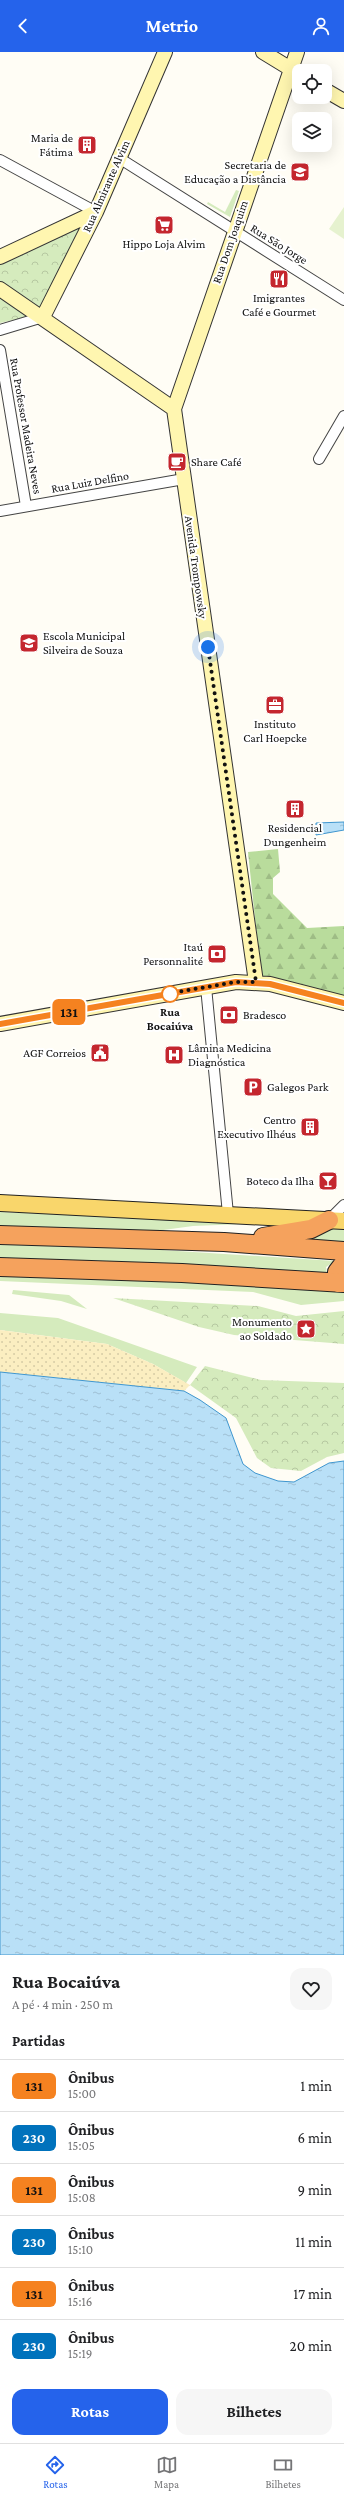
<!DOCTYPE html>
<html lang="pt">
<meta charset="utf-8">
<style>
body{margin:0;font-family:"Crimson Pro",serif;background:#f6f6f6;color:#202124;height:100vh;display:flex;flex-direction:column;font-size:15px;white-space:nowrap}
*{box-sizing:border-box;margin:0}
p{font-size:13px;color:#757577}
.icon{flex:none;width:22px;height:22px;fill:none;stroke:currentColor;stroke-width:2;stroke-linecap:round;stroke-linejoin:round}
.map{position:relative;height:1903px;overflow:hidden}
.side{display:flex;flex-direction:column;background:#fff;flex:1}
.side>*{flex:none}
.badge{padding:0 8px;border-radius:6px;font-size:14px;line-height:26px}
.fabs{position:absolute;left:292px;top:12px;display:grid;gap:8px}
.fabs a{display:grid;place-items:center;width:40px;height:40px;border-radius:8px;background:#fff;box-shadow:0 4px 16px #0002;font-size:20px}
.you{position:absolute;width:20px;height:20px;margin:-10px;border:3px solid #fff;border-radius:50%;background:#1a73e8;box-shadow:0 0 0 6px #1a73e833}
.map>.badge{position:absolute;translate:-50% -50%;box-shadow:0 0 0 2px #fff}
h2{padding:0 12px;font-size:15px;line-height:36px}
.round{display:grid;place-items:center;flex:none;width:42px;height:42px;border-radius:12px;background:#f6f6f6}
.overview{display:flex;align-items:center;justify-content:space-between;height:68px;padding:0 12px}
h1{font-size:19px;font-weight:700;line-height:30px}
.action{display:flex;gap:8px;margin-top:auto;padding:8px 12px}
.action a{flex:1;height:46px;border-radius:12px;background:#2563eb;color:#fff;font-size:16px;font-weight:700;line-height:46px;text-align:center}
.action a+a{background:#f6f6f6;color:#202124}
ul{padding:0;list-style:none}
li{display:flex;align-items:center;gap:12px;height:52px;padding:0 12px;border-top:1px solid #e0e0e0}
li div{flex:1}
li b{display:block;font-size:15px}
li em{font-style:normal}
li .badge{min-width:44px;font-weight:700;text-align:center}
header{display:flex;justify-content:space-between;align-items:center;height:52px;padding:0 12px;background:#2563eb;color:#fff;font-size:18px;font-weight:700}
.dock{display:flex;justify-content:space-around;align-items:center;height:56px;border-top:1px solid #e0e0e0;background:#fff;font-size:11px;color:#757577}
.dock a{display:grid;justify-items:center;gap:2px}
.dock .current{color:#2563eb}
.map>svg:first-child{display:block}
.grass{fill:#d5ebbd}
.forest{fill:url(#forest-firs)}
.sand{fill:url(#sand-dots)}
.park{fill:url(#park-crowns)}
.pitch{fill:#e6f2cf}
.water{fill:url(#water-ripples);stroke:#3f96cf}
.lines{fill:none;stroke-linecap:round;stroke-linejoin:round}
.street-casing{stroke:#444;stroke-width:12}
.secondary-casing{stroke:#333;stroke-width:16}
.primary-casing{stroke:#222;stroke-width:18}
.highway-casing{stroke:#222;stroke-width:20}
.street{stroke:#fff;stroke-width:10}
.secondary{stroke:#fff6b0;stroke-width:14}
.primary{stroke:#f9d66b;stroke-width:16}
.highway{stroke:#f5a25d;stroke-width:18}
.line-casing{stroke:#fff;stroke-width:9}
.line{stroke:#f58220;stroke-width:6}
.walk{stroke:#111;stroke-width:4;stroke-dasharray:0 7.2}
.stop-dot{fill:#fff;stroke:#f58220;stroke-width:2}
.labels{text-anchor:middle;stroke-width:4;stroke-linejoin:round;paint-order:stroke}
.poi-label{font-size:12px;fill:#111;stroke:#fff;text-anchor:end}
.street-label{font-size:12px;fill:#111;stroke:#fff}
.stop-label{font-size:12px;font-weight:bold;fill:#111;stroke:#fff}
</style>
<header><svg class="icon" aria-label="back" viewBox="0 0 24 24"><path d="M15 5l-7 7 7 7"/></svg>Metrio<svg class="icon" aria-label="person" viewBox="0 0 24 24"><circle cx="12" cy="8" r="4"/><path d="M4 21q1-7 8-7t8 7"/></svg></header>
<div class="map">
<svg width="344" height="1903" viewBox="0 0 344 1903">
<defs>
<pattern id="forest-firs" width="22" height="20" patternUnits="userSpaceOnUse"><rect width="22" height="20" fill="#b9dc9c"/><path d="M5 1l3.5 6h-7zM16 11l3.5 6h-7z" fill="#9ebc85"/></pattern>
<pattern id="sand-dots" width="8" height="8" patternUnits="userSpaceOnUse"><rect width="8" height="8" fill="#fbeec1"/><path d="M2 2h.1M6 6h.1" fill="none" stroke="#d6cba5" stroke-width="1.8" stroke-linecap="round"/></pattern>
<pattern id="park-crowns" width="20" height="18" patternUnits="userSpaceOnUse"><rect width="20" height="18" fill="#d5ebbd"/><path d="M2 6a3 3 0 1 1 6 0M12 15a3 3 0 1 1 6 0" fill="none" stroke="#b6c8a1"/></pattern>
<pattern id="water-ripples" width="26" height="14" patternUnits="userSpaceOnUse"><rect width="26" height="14" fill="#b9e0f7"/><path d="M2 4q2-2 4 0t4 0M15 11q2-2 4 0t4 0" fill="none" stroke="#9ebfd3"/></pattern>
</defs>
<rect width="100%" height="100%" fill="#fffdf5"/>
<path class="grass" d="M236 138 239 139 230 165 207 152 208 150 225 160Z
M0 1160 272 1171 193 1174 156 1179 0 1174Z
M331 1175 344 1176V1192L295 1188Z
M0 1192 162 1198 335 1209 326 1215 327 1222 161 1211 0 1206Z
M0 1222 140 1226 344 1239V1249L301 1253 253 1240 0 1229Z
M13 1238 69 1243 87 1257 61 1249 12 1242Z
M0 1261 58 1266 197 1315 186 1331 153 1312 107 1292 0 1278Z"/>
<path class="forest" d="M278 797 280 820 273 826V842L307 876 344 874V946L261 924 248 800Z"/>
<path class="sand" d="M0 1278 107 1292 153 1312 190 1333 184 1339 0 1320Z"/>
<path class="park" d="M74 174 79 175 80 180 40 262 0 271V212Z
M113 1246 258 1254 296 1264 344 1259V1292L234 1283 199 1275Z
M205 1314 261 1328 344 1331V1401L327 1405 301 1419 271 1416 257 1406 236 1366 190 1333Z"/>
<path class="pitch" d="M344 155V187L329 177Z"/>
<path class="water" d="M344 770V778L316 783V771Z
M0 1320 184 1339 200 1348 226 1366 243 1412 255 1421 278 1429 294 1430 329 1411 344 1409V1903H0Z"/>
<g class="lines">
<defs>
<path id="street" d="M119 106 344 248
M0 108 96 160
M0 278 43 265
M0 298 26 454
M319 407 344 364
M0 459 184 427
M206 935 228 1162
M329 1168 344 1153"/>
<path id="secondary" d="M263 0 299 22
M325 38 344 49
M0 205 96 160
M0 237 174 357
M43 265 96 160 165 0
M256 930 174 357 297 0
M0 972 236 930 270 932 344 951"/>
<path id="primary" d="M0 1151 344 1169"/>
<path id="highway" d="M0 1183 224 1190 344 1199
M263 1185 311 1177 329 1168
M0 1215 182 1221 344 1231
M337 1231V1220L344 1211"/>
</defs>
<use href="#street" class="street-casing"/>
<use href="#secondary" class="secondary-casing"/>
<use href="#primary" class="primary-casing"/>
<use href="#highway" class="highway-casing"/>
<use href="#street" class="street"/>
<use href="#secondary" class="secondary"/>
<use href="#primary" class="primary"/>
<use href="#highway" class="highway"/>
</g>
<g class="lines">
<defs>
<path id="line" d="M0 972 236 930 270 932 344 951"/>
</defs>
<use href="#line" class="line-casing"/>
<use href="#line" class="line"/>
<path class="walk" d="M170 942H165L236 930H256L208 595"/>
</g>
<defs>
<symbol id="building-square" viewBox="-11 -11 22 22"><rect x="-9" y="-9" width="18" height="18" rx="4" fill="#c4262e" stroke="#fff"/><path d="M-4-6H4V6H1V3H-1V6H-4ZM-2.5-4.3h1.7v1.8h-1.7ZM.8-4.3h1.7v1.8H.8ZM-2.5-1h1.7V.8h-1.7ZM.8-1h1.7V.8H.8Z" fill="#fff"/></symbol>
<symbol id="university-square" viewBox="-11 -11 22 22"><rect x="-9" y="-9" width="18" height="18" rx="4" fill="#c4262e" stroke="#fff"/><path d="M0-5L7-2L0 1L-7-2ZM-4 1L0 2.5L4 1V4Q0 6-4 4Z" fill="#fff"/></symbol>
<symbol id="supermarket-square" viewBox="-11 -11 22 22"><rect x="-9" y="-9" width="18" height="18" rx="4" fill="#c4262e" stroke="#fff"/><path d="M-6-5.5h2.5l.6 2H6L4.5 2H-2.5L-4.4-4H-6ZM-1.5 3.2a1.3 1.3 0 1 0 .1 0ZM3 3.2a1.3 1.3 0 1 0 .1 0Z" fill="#fff"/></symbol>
<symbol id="restaurant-square" viewBox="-11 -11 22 22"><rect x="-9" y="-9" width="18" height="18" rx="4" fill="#c4262e" stroke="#fff"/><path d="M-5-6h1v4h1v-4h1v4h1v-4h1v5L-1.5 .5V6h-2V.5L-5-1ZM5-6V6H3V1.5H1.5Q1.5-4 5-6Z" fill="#fff"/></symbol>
<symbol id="cafe-square" viewBox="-11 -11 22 22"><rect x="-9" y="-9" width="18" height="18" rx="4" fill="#c4262e" stroke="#fff"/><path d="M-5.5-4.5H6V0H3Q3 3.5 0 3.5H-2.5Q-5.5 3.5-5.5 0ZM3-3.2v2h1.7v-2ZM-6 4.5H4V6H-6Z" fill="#fff"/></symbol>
<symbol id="school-square" viewBox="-11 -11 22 22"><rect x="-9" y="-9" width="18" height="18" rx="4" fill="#c4262e" stroke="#fff"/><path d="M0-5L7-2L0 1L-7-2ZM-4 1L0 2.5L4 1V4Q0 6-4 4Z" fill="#fff"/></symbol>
<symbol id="office-square" viewBox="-11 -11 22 22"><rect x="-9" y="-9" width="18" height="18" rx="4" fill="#c4262e" stroke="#fff"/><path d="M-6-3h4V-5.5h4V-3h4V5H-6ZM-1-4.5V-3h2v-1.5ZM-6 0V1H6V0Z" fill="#fff"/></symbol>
<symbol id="bank-square" viewBox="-11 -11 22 22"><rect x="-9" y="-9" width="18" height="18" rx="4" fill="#c4262e" stroke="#fff"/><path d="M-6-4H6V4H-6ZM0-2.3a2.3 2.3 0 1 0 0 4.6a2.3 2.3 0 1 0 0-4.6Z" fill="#fff"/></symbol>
<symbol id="civic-square" viewBox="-11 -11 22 22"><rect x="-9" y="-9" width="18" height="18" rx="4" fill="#c4262e" stroke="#fff"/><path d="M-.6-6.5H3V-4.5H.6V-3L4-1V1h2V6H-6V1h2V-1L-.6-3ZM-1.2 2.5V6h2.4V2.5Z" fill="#fff"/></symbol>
<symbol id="hospital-square" viewBox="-11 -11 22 22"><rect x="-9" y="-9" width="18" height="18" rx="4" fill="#c4262e" stroke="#fff"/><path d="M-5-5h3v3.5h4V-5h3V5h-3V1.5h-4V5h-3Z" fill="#fff"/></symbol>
<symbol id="parking-square" viewBox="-11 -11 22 22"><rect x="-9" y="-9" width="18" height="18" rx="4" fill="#c4262e" stroke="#fff"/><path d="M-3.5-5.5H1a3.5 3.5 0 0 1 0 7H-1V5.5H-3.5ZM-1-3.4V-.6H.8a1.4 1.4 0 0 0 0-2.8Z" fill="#fff"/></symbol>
<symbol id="bar-square" viewBox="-11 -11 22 22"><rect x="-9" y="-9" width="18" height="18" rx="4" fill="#c4262e" stroke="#fff"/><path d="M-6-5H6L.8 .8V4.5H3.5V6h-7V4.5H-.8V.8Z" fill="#fff"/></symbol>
<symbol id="sight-square" viewBox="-11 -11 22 22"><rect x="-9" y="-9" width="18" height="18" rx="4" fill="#c4262e" stroke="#fff"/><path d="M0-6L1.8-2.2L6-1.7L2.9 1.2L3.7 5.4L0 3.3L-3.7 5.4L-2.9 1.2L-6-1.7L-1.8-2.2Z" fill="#fff"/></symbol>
</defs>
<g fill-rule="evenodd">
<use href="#building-square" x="76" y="82" width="22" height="22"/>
<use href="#university-square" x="289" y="109" width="22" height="22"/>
<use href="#supermarket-square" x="153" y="162" width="22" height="22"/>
<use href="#restaurant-square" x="268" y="216" width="22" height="22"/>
<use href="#cafe-square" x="166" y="399" width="22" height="22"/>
<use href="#school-square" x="18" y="580" width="22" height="22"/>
<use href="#office-square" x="264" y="642" width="22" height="22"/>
<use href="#building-square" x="284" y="746" width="22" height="22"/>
<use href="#bank-square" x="206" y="891" width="22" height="22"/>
<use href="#bank-square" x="218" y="952" width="22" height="22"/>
<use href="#civic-square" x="89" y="990" width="22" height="22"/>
<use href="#hospital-square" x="163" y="992" width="22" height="22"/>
<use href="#parking-square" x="242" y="1024" width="22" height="22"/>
<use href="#building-square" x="299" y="1064" width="22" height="22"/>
<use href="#bar-square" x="317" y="1118" width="22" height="22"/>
<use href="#sight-square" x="295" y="1266" width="22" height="22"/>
</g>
<circle class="stop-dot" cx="170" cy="942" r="8"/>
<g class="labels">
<g class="poi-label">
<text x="73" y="90">Maria de<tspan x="73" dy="14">Fátima</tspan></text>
<text x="286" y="117">Secretaria de<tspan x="286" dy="14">Educação a Distância</tspan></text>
<text x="164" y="196" text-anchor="middle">Hippo Loja Alvim</text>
<text x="279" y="250" text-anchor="middle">Imigrantes<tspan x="279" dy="14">Café e Gourmet</tspan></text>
<text x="191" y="414" text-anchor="start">Share Café</text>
<text x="43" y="588" text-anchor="start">Escola Municipal<tspan x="43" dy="14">Silveira de Souza</tspan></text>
<text x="275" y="676" text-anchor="middle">Instituto<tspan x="275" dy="14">Carl Hoepcke</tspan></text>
<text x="295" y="780" text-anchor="middle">Residencial<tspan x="295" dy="14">Dungenheim</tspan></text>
<text x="203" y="899">Itaú<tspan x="203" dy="14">Personnalité</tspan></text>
<text x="243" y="967" text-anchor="start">Bradesco</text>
<text x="188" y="1000" text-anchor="start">Lâmina Medicina<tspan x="188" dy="14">Diagnóstica</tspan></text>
<text x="86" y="1005">AGF Correios</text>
<text x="267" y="1039" text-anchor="start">Galegos Park</text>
<text x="296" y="1072">Centro<tspan x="296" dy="14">Executivo Ilhéus</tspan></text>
<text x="314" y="1133">Boteco da Ilha</text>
<text x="292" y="1274">Monumento<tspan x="292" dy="14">ao Soldado</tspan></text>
</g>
<g class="street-label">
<text transform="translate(106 134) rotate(-66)" y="4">Rua Almirante Alvim</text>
<text transform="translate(230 190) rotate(-71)" y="4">Rua Dom Joaquim</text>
<text transform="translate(279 192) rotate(32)" y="4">Rua São Jorge</text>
<text transform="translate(26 374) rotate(80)" y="4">Rua Professor Madeira Neves</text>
<text transform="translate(90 430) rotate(-10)" y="4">Rua Luiz Delfino</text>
<text transform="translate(196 515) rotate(82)" y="4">Avenida Trompowsky</text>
</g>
<g class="stop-label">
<text x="170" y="964">Rua<tspan x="170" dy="14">Bocaiúva</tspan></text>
</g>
</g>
</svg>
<div class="fabs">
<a><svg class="icon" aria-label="locate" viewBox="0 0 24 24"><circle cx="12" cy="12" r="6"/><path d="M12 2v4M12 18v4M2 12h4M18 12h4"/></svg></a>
<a><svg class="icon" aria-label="layers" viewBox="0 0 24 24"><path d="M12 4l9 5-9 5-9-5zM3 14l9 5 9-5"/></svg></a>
</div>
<div class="you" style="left:208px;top:595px"></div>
<b class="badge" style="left:69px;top:960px;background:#f58220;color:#111">131</b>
</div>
<section class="side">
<div class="overview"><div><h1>Rua Bocaiúva</h1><p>A pé · 4 min · 250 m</p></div><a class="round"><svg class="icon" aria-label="heart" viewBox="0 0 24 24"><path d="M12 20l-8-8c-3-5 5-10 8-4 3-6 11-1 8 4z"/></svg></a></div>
<h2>Partidas</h2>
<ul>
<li><span class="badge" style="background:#f58220;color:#111">131</span><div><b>Ônibus</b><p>15:00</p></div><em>1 min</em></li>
<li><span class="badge" style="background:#0072bc;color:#fff">230</span><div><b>Ônibus</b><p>15:05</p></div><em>6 min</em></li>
<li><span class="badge" style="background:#f58220;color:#111">131</span><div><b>Ônibus</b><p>15:08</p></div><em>9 min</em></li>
<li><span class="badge" style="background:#0072bc;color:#fff">230</span><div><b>Ônibus</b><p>15:10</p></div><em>11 min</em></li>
<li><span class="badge" style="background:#f58220;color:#111">131</span><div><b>Ônibus</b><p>15:16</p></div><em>17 min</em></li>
<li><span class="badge" style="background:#0072bc;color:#fff">230</span><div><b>Ônibus</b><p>15:19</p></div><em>20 min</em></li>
</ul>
<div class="action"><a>Rotas</a><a>Bilhetes</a></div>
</section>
<nav class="dock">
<a class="current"><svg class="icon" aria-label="directions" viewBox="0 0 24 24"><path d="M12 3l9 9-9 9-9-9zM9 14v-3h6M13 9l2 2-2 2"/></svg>Rotas</a>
<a><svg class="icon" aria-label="map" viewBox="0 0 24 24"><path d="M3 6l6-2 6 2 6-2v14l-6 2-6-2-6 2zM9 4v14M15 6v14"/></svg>Mapa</a>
<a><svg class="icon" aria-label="tickets" viewBox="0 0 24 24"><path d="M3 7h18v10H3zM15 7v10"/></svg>Bilhetes</a>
</nav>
